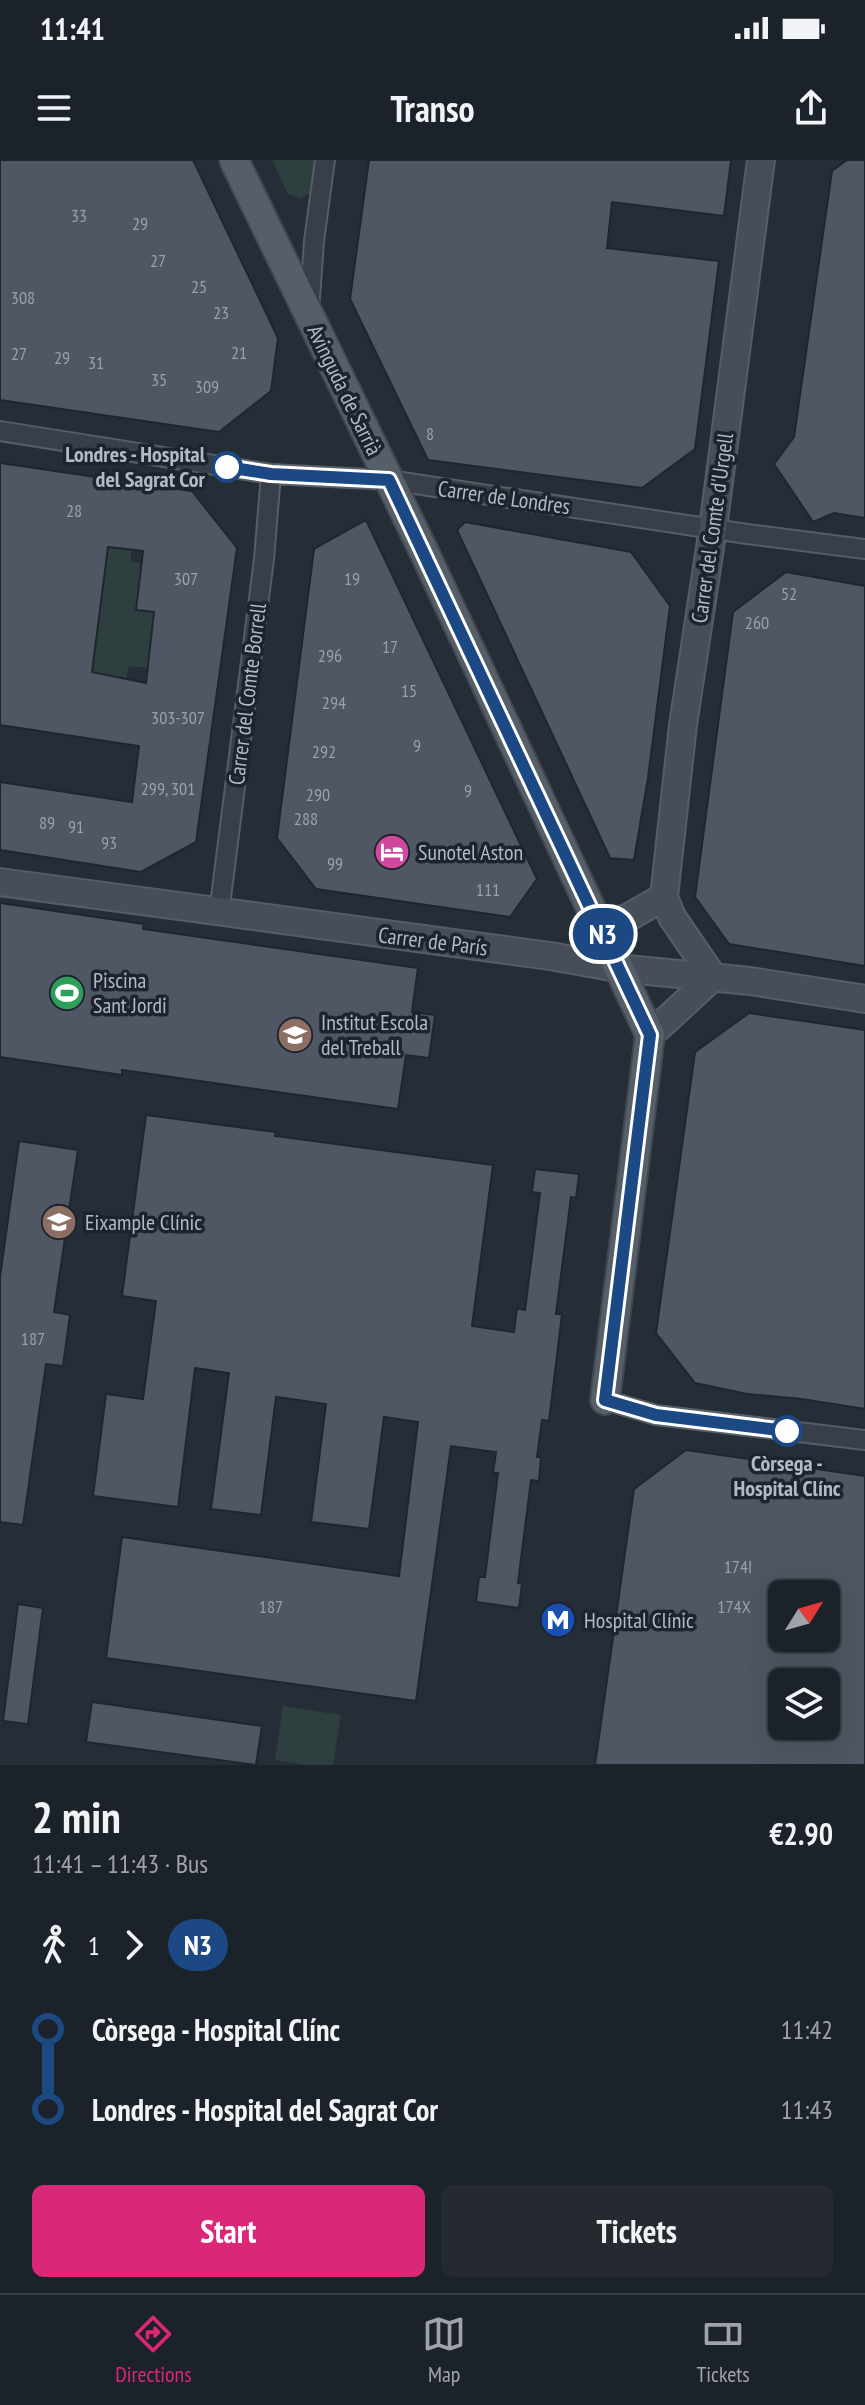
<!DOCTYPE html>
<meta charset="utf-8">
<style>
body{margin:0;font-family:"PT Sans Narrow",sans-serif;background:#252a31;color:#f1f3f6;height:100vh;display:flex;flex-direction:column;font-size:30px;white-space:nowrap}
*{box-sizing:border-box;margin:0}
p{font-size:26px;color:#a0a4a8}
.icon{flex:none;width:44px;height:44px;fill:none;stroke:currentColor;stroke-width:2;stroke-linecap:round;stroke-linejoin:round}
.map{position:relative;height:1605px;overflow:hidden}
.panel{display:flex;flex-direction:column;background:#1c2229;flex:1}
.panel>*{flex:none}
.badge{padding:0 16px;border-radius:26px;font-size:28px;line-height:52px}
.needle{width:52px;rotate:53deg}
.controls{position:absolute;left:768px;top:1420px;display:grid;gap:16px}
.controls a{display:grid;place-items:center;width:72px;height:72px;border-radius:12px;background:#1c2229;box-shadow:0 8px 32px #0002,0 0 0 2px #3a3f46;font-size:40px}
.map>.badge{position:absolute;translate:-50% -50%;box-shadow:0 0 0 4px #fff}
.legs{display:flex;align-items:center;gap:12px;height:88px;padding:0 32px;font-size:26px}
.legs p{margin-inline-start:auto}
.head{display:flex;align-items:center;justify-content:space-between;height:136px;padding:0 32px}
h1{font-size:44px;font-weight:700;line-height:60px}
.cta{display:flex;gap:16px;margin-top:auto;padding:16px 32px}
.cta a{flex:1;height:92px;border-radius:12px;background:#db2777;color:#fff;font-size:32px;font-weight:700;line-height:92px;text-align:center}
.cta a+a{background:#252a31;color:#f1f3f6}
ul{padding:0 32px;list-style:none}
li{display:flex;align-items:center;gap:28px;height:80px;font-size:30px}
li i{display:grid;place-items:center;width:12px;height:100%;margin:0 10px;background:currentColor}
li i::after{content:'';width:20px;height:20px;margin:-10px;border:6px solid;border-radius:50%;background:#1c2229}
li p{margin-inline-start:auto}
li:first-child i{background:linear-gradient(#0000 50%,currentColor 0)}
li:last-child i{background:linear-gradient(currentColor 50%,#0000 0)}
.status{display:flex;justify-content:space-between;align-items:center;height:56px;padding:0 40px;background:#1c2229;direction:ltr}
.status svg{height:22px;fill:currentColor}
header{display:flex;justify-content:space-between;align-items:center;height:104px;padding:0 32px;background:#1c2229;font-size:36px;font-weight:700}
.tabs{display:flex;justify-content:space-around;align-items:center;height:112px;border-top:2px solid #3a3f46;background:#1c2229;font-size:22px;color:#a0a4a8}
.tabs a{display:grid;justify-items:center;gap:4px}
.tabs .active{color:#db2777}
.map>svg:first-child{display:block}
.green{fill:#2e3f3f}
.building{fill:#4e5763;stroke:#1f262f;stroke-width:2;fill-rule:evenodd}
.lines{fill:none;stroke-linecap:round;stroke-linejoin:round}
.street-casing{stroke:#565d66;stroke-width:22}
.secondary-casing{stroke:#565d66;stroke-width:30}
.primary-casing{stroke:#414851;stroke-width:32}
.street{stroke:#383f48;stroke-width:18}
.secondary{stroke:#474e5a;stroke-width:26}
.primary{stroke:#565e68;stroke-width:28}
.line-1-casing{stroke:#fff;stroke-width:18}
.line-1{stroke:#1c4883;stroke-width:12}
.stop-1-dot{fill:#fff;stroke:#1c4883;stroke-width:4}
.labels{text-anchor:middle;stroke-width:7;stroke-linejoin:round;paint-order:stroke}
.number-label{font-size:18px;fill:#9aa1ac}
.street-label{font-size:22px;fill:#b3bac4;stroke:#1d242d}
.stop-label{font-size:22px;font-weight:bold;fill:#b3bac4;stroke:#1d242d;text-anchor:end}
.poi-label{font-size:22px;fill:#b3bac4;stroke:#1d242d;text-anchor:start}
</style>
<div class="status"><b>11:41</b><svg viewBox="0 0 49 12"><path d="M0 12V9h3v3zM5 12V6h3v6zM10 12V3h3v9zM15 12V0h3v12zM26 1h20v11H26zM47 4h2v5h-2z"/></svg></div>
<header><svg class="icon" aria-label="menu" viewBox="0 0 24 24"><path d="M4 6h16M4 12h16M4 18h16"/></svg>Transo<svg class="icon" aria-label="share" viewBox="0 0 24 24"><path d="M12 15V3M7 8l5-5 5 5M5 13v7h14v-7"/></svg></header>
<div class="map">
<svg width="865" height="1605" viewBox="0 0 865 1605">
<rect width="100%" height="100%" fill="#252d37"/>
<path class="green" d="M272 0H319L312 32 300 38 288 34Z
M108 386 131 389V402L141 403 136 450 155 452 148 508 129 506 126 519 107 515 106 518 91 516 102 434 78 430 106 403Z
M283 1546 341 1555 333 1605H305L275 1600Z"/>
<path class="building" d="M0 0H193L278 178 271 231 219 272 0 240Z
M369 0H731L724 56 612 42 607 88 719 101 695 289 642 328 428 300 350 139Z
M847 0H865V358L834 353 813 362 774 304 794 277 832 11Z
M0 303 192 331 237 388 196 682 141 712 0 690V622L132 642 139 586 0 565ZM108 387 143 391 136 450 154 452 146 523 92 512Z
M366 360 537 719 510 757 316 729 277 678 314 389Z
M465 362 631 392 670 446 648 618 634 700 610 698 457 370Z
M786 412 865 426V806L729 784 695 737 733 452Z
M0 743 144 764 143 769 418 808 412 852 435 855 429 898 406 895 398 949 122 910V915L0 897Z
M749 853 865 870V1249L802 1239 747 1234 695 1223 656 1173 695 892Z
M146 955 276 972 275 976 493 1005 472 1166 514 1172 517 1148 525 1150 540 1033 532 1032 535 1009 579 1014 576 1038 571 1037 556 1154H562L549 1261 542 1260 537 1297H541L539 1321 531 1320 518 1423 522 1424 519 1448 476 1442 479 1417H485L498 1313H493L496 1292 451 1286 416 1541 106 1498 122 1377 399 1416 418 1262 384 1257 369 1369 311 1362 326 1244 276 1237 261 1355 211 1349 229 1213 195 1208 178 1347 93 1336 106 1234 143 1239 156 1141 122 1136Z
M19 981 78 990 54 1152 70 1155 63 1206 46 1204 23 1365 0 1362V1117Z
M686 1290 865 1316V1605H595L634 1329ZM782 1434H826V1478H782ZM782 1522H826V1566H782Z
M18 1444 43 1448 28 1564 3 1561Z
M92 1542 262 1566 256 1605 86 1582Z"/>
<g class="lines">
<defs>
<path id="street" d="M309 151 314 81 325 0
M0 271 271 314 389 320 747 374 865 389
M219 753 264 399 271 314
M605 1240 656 1255 865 1280"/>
<path id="secondary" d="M0 722 550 796 617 808 750 821 865 839
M599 766 627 758 664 737
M713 817 672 757 664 737 683 565 713 368 761 0
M650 875 713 817"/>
<path id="primary" d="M234 0 427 398 650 875 605 1240"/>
</defs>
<use href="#street" class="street-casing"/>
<use href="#secondary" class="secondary-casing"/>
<use href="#primary" class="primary-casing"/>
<use href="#street" class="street"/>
<use href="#secondary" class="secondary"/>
<use href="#primary" class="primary"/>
</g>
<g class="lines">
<defs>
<path id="line-1" d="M227 307 271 314 389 320 650 875 605 1240 656 1255 787 1271"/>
</defs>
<use href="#line-1" class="line-1-casing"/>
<use href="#line-1" class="line-1"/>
</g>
<defs>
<symbol id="hotel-disc" viewBox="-11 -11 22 22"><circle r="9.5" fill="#d1479c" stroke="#1d242d"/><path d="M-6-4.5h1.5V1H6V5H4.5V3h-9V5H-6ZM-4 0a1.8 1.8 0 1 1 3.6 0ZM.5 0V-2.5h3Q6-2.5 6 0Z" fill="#fff"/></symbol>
<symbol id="stadium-disc" viewBox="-11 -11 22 22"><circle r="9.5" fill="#2e9e5b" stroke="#1d242d"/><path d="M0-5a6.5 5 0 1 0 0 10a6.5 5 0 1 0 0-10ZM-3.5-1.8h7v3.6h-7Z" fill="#fff"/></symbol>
<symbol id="school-disc" viewBox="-11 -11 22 22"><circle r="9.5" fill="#8d6e63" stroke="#1d242d"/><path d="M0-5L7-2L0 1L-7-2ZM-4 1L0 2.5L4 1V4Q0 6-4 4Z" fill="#fff"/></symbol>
<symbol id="university-disc" viewBox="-11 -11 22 22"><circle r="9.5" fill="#8d6e63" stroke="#1d242d"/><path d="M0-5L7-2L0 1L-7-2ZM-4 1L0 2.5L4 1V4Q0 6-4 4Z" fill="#fff"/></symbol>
<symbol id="metro-disc" viewBox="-11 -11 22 22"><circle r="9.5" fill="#1a4fb4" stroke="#1d242d"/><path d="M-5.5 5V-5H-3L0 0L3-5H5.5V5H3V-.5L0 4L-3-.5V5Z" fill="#fff"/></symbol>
</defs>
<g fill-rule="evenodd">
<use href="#hotel-disc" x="372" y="672" width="40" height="40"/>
<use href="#stadium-disc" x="47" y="813" width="40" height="40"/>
<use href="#school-disc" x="275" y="855" width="40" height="40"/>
<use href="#university-disc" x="39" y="1042" width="40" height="40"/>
<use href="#metro-disc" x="538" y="1440" width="40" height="40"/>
</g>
<g class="stop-1-dot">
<circle cx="227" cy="307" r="14"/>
<circle cx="787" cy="1271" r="14"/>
</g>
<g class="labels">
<g class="number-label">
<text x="79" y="62">33</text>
<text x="140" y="70">29</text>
<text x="158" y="107">27</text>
<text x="199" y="133">25</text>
<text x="23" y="144">308</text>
<text x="221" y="159">23</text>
<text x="239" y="199">21</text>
<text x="19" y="200">27</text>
<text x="62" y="204">29</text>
<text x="96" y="209">31</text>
<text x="159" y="226">35</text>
<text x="207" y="233">309</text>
<text x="430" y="280">8</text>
<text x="74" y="357">28</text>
<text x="186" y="425">307</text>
<text x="352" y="425">19</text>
<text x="789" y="440">52</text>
<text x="757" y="469">260</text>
<text x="390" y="493">17</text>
<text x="330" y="502">296</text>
<text x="409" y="537">15</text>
<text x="334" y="549">294</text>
<text x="178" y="564">303-307</text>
<text x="417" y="592">9</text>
<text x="324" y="598">292</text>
<text x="168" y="635">299, 301</text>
<text x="468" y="637">9</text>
<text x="318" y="641">290</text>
<text x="306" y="665">288</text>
<text x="47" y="669">89</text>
<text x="76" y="673">91</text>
<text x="109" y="689">93</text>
<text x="335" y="710">99</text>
<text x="488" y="736">111</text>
<text x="33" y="1185">187</text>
<text x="738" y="1413">174I</text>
<text x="271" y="1453">187</text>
<text x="734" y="1453">174X</text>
</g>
<g class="street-label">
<text transform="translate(345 230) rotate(64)" y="8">Avinguda de Sarrià</text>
<text transform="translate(504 337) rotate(8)" y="8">Carrer de Londres</text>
<text transform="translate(712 368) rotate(-82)" y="8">Carrer del Comte d'Urgell</text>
<text transform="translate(247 534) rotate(-83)" y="8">Carrer del Comte Borrell</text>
<text transform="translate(433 781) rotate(7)" y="8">Carrer de París</text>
</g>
<g class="stop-label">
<text x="205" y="302">Londres - Hospital<tspan x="205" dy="25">del Sagrat Cor</tspan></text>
<text x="787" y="1311" text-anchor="middle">Còrsega -<tspan x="787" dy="25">Hospital Clínc</tspan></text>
</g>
<g class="poi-label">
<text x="418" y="700">Sunotel Aston</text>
<text x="93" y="828">Piscina<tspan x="93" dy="25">Sant Jordi</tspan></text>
<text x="321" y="870">Institut Escola<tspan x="321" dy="25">del Treball</tspan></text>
<text x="85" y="1070">Eixample Clínic</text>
<text x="584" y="1468">Hospital Clínic</text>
</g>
</g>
</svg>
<div class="controls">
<a><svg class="needle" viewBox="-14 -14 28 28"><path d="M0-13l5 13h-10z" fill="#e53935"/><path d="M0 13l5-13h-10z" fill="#a0a4a8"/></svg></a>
<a><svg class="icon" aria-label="layers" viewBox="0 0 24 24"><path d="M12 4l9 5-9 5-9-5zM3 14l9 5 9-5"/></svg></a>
</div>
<b class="badge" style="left:603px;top:774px;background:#1c4883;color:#fff">N3</b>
</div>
<section class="panel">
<div class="head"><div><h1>2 min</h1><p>11:41 – 11:43 · Bus</p></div><b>€2.90</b></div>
<div class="legs"><svg class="icon" aria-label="walk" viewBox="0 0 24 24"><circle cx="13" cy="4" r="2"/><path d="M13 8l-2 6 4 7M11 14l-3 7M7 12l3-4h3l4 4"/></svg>1<svg class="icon" aria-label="forward" viewBox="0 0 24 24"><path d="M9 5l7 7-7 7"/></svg><b class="badge" style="background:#1c4883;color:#fff">N3</b></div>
<ul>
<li><i style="color:#1c4883"></i><b>Còrsega - Hospital Clínc</b><p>11:42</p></li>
<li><i style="color:#1c4883"></i><b>Londres - Hospital del Sagrat Cor</b><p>11:43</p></li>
</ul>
<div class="cta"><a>Start</a><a>Tickets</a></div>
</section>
<nav class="tabs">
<a class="active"><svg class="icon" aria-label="directions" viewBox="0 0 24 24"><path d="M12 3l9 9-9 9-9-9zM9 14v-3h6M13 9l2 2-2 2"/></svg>Directions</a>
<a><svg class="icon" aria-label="map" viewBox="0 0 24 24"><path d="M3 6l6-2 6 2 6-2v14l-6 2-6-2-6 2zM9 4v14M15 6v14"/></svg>Map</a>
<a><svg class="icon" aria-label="tickets" viewBox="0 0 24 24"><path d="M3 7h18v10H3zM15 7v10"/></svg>Tickets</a>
</nav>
